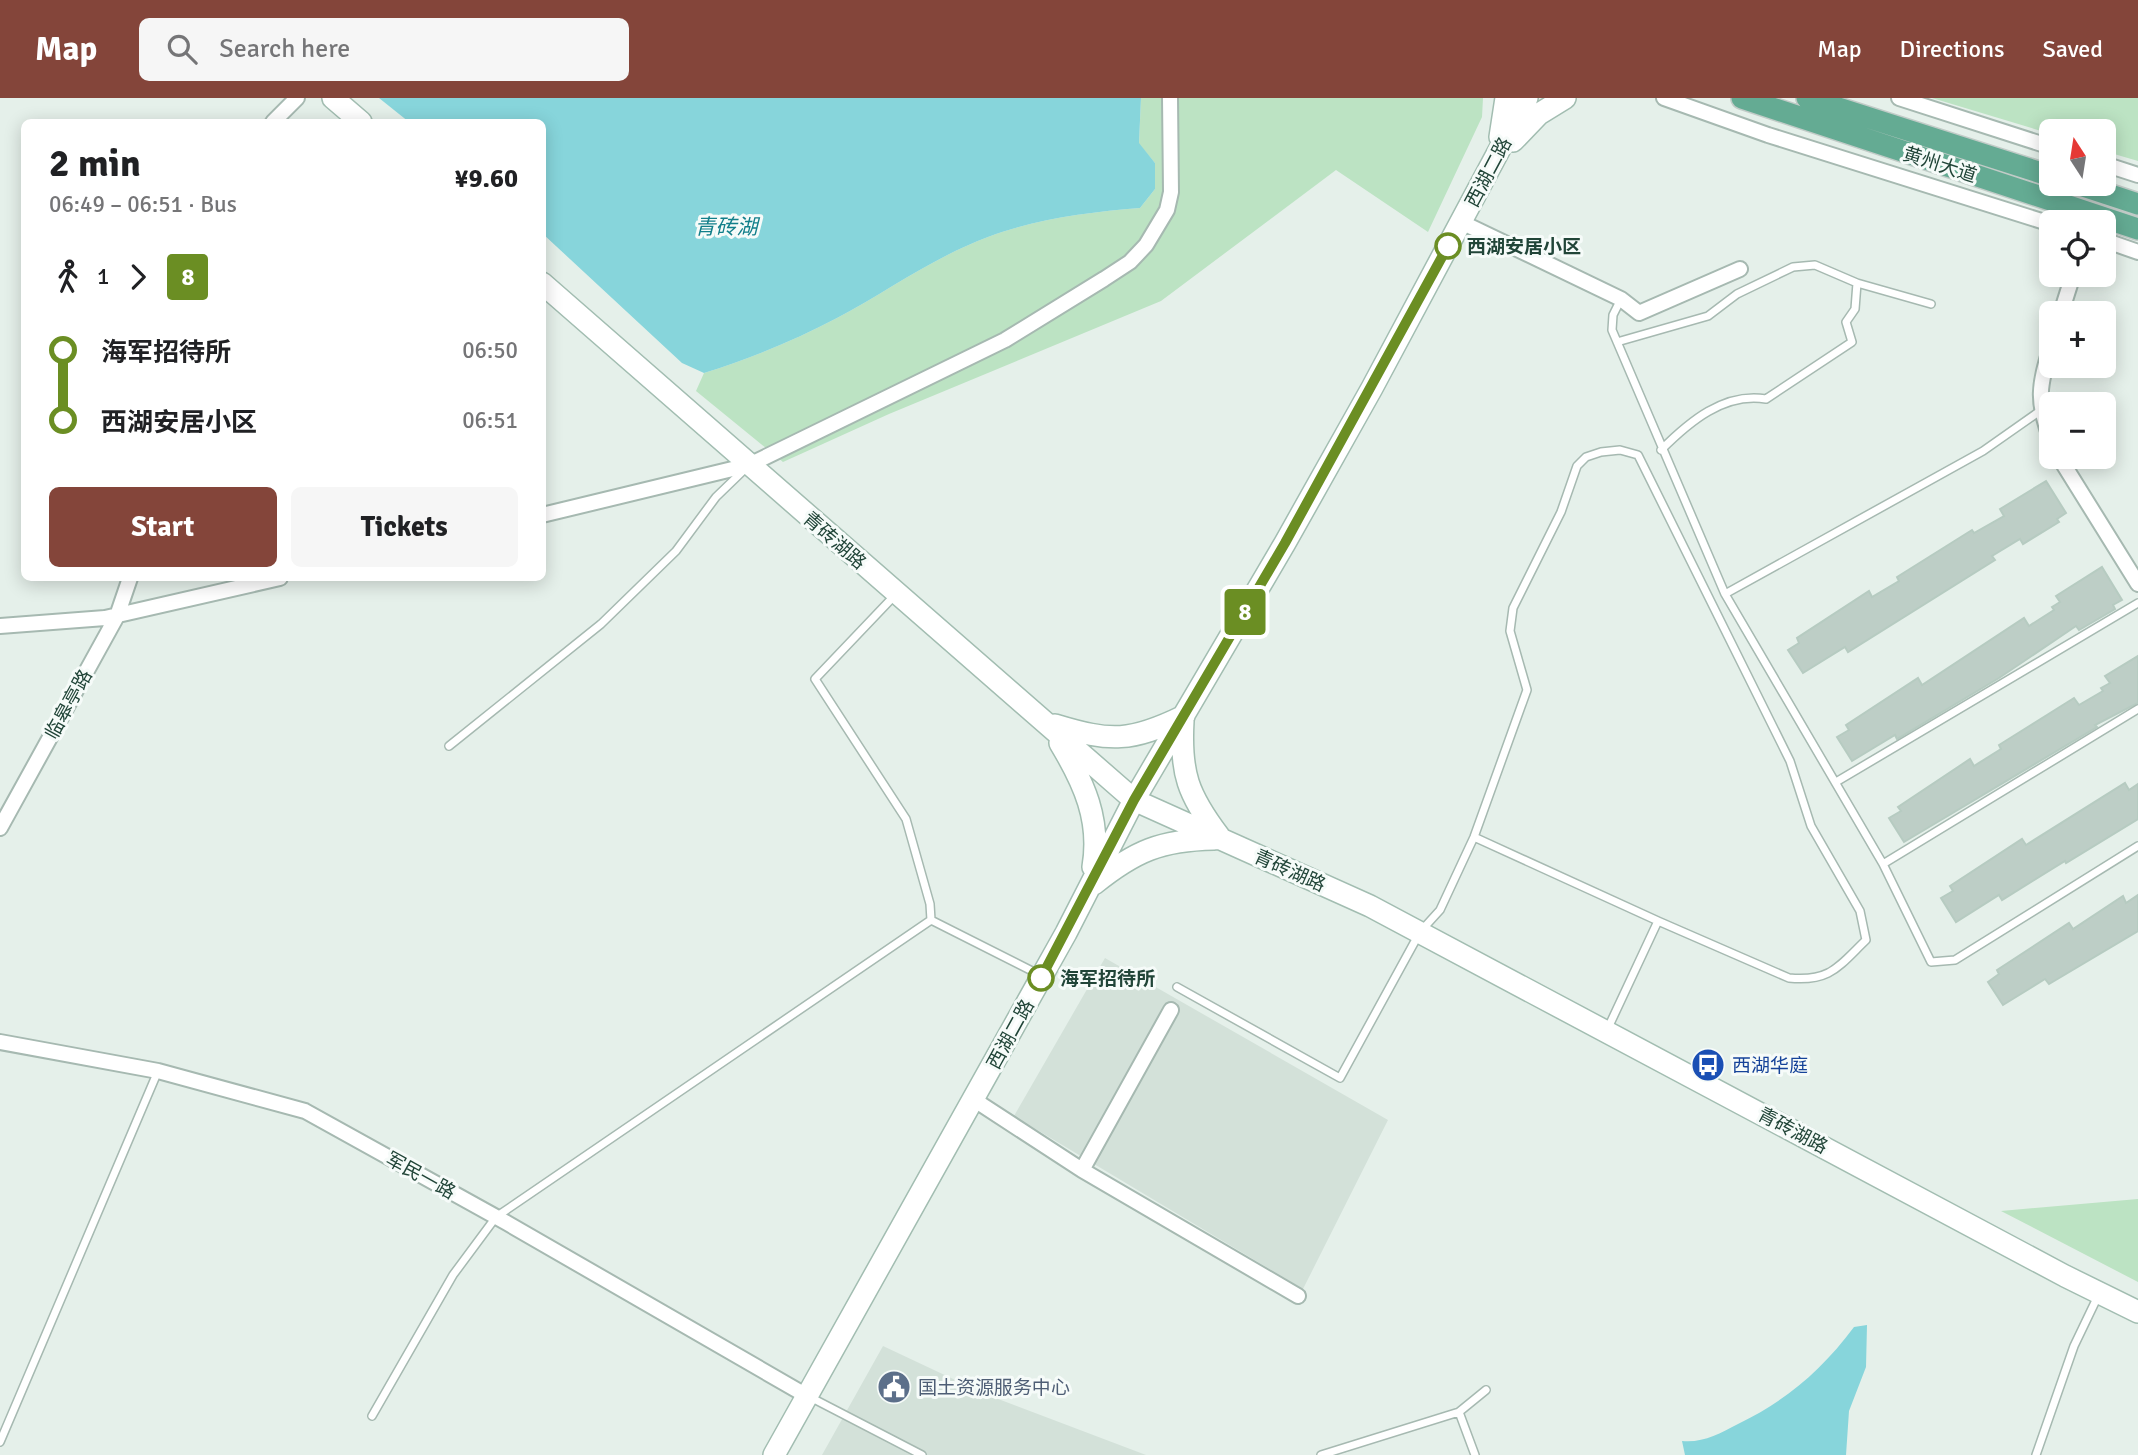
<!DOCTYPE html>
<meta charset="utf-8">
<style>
body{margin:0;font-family:Signika,"Noto Sans SC",sans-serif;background:#f6f6f6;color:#202124;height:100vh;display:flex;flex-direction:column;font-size:26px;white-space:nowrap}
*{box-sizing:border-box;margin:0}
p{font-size:23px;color:#757577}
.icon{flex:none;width:38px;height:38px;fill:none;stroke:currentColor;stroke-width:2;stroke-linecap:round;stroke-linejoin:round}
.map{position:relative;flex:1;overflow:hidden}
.panel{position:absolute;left:21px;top:21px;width:525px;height:462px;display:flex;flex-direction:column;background:#fff;border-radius:10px;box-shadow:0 4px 18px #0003}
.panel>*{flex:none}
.badge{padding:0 14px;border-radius:5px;font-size:24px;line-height:46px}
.needle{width:46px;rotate:348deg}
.fabs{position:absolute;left:2039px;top:21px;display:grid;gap:14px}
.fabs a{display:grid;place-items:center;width:77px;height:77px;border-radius:10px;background:#fff;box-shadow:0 4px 18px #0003;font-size:35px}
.map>.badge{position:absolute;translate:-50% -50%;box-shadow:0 0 0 4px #fff}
.legs{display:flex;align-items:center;gap:10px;height:77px;padding:0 28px;font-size:23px}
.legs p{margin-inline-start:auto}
.head{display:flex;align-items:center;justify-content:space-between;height:119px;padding:0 28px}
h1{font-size:38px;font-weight:700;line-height:52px}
.primary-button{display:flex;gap:14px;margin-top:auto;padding:14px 28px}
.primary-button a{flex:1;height:80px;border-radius:10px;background:#84453a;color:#fff;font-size:28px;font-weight:700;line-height:80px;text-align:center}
.primary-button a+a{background:#f6f6f6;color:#202124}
ul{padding:0 28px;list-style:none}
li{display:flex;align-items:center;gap:24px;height:70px;font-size:26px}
li i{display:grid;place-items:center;width:10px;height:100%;margin:0 9px;background:currentColor}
li i::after{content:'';width:18px;height:18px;margin:-9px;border:5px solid;border-radius:50%;background:#fff}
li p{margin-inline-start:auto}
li:first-child i{background:linear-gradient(#0000 50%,currentColor 0)}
li:last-child i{background:linear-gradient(currentColor 50%,#0000 0)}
header{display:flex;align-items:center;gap:42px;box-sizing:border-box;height:98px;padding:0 35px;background:#84453a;color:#fff}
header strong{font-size:33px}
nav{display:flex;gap:38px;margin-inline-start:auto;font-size:24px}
.search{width:490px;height:63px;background:#f6f6f6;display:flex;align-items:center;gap:18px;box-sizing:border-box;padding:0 24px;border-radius:10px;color:#757577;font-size:26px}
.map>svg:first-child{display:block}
.built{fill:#d3e1d9}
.green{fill:#bce3c3}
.water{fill:#87d5db}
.building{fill:#bdcec6;stroke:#b6cbc1;stroke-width:2}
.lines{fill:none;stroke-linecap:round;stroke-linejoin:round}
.lane-casing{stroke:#a6b9b1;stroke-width:10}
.street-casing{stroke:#a6b9b1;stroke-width:18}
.secondary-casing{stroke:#a2bdb1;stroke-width:24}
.primary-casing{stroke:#c1cbc7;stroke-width:24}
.lane{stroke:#fff;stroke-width:7}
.street{stroke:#fff;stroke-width:14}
.secondary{stroke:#fff;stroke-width:21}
.primary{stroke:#64ab93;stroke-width:21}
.line-1-casing{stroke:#fff;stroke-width:16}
.line-1{stroke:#6b8e23;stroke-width:10}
.stop-1-dot{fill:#fff;stroke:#6b8e23;stroke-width:3.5}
.labels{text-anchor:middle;stroke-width:6;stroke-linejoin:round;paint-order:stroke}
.street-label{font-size:19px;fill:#214538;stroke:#f6fbf9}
.stop-label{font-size:19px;font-weight:bold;fill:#214538;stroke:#f6fbf9;text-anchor:start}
.transit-label{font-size:19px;fill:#164399;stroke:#f6fbf9;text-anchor:start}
.service-label{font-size:19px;fill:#4e5e75;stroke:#f6fbf9;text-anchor:start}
.water-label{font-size:21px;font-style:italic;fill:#127f8a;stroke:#f6fbf9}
</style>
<header>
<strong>Map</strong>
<div class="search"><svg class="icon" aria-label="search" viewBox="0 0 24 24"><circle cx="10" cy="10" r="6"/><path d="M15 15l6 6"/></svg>Search here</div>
<nav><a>Map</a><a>Directions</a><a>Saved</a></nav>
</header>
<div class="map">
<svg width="2138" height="1357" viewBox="0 0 2138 1357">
<rect width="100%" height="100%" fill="#e5f0ea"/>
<path class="built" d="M1105 860 1388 1022 1303 1191 1014 1018Z
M883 1248 985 1296 1146 1357H822Z"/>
<path class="green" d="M1141 0H1483L1482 19 1428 134 1336 72 1161 203 889 316 783 364 696 293 704 275C750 261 795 242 837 220 888 193 934 159 988 139 1035 121 1090 114 1140 110L1155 91V65L1139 46Z
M1932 0H2138V63L2104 53V33H2051V36Z
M2138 1101V1184L2001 1113Z"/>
<path class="water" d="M379 0H1141L1139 45 1155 65V91L1140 110C1090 114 1035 121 988 139 934 159 888 193 837 220 795 242 750 261 704 275L682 265 543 136 542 24H409Z
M1867 1227 1866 1269 1849 1313 1846 1357H1685L1682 1343C1703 1345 1719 1336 1738 1326 1787 1302 1821 1273 1854 1229Z"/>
<path class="building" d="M2046 383 2066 415 2057 421 2059 424 2023 446 2020 441 1992 458 1995 462 1848 554 1845 549 1803 575 1788 552 1799 545 1797 540 1869 493 1872 499 1899 483 1897 479 1972 432 1974 435 2004 418 2000 411Z
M2102 469 2122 502 2113 507 2115 511 2079 532 2076 528 1999 580 1897 641 1895 637 1852 663 1837 639 1849 632 1846 627 1918 580 1922 587 2024 520 2029 528 2054 512 2052 509 2060 504 2056 498Z
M2138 558V605L2095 627 2097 629 1904 744 1889 720 1901 713 1898 709 1970 661 1974 668 2001 651 1999 647 2074 600 2079 607 2103 593 2101 590 2110 585 2105 578Z
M2125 685 2129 692 2138 686V721L2066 765 2065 763 2002 802 1999 797 1956 824 1941 800 1953 793 1950 788 2022 741 2026 747Z
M2138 797V833L2049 886 2045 881 2003 907 1988 884 1999 876 1997 872 2069 825 2073 831 2123 798 2126 805Z"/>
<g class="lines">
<defs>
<path id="lane" d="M1857 185 1931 206
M1621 201 1613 217 1612 232 1725 496 1883 766 1931 864 1955 862 2138 748
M1617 244 1708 218 1737 196 1793 169 1815 167 1857 185 1855 211 1846 224 1852 244 1766 301C1724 294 1689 324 1661 352
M1725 496 1983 353 2040 313
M449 648 601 526 676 453 716 399 746 370
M1836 684 2138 505
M1474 739 1658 823
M1883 766 2138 611
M931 822 1040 877
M1177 889 1340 980 1420 834 1440 812 1474 739 1527 592 1510 533 1513 510 1561 414 1577 368 1586 359 1601 354 1620 352 1638 357 1790 663 1811 728 1860 813 1866 842C1838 869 1830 884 1789 880L1658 823 1608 930
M808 1298 922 1357
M1459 1314 1475 1357
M372 1318 453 1177 496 1119 931 822 930 806 906 721 815 581 896 496
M0 1344 158 973
M1321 1357 1459 1314 1486 1292
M2036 1357 2074 1248 2098 1198"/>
<path id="street" d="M1664 0 1768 37 2051 126
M1899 0 2051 49
M273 24 297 0
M2104 66 2138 77
M1461 124 1621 201 1639 215 1740 171
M2104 142 2138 154
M2061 215 2073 177
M2051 248C2039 288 2036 302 2051 342
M2059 359 2138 486
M542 417 749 367 1005 242 1104 181 1130 164 1146 147 1167 112 1171 94 1170 0
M0 528 105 520 280 480
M0 730 117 518 130 480
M0 944 158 973 305 1013 507 1125 807 1298
M973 1001 1082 1072 1298 1198
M1082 1072 1171 912"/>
<path id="secondary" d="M333 0 361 24
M1500 39 1506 0
M1513 43 1539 16 1565 0
M542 185 1134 702 1370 808 2065 1178 2138 1214
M1183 623C1180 675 1188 697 1219 738
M1055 627C1111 644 1131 644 1184 618
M1060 645C1084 685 1101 722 1093 769
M1094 786C1135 753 1161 742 1214 741
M774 1357 1066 835 1134 702 1285 445 1372 290 1527 0"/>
<path id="primary" d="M1742 0 2138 131
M1807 0 2051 78
M2077 86 2138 106"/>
</defs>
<use href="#lane" class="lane-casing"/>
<use href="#street" class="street-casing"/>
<use href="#secondary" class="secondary-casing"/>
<use href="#primary" class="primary-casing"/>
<use href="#lane" class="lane"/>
<use href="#street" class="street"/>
<use href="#secondary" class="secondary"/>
<use href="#primary" class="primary"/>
</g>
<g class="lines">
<defs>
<path id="line-1" d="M1041 880 1134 702 1285 445 1448 148"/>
</defs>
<use href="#line-1" class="line-1-casing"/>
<use href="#line-1" class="line-1"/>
</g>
<defs>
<symbol id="bus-disc" viewBox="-11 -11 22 22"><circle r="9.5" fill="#1a4fb4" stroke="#f6fbf9"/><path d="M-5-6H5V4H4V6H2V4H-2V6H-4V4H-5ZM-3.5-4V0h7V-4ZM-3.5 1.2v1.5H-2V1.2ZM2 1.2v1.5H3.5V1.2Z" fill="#fff"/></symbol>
<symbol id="civic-disc" viewBox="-11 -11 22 22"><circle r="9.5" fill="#5c6f8a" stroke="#f6fbf9"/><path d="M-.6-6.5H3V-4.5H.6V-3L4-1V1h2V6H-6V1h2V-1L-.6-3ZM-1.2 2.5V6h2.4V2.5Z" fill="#fff"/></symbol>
</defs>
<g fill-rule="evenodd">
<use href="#bus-disc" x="1689" y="948" width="38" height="38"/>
<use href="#civic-disc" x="875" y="1270" width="38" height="38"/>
</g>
<g class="stop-1-dot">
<circle cx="1448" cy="148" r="12"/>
<circle cx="1041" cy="880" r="12"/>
</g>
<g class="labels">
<g class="street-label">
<text transform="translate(1940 66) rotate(18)" y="7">黄州大道</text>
<text transform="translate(1488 74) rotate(-62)" y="7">西湖二路</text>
<text transform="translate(835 442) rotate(41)" y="7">青砖湖路</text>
<text transform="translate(68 606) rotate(-61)" y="7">临皋亭路</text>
<text transform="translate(1290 772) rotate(24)" y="7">青砖湖路</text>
<text transform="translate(1010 936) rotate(-61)" y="7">西湖二路</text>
<text transform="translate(1793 1032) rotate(28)" y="7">青砖湖路</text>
<text transform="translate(421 1077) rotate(29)" y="7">军民一路</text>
</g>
<g class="stop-label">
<text x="1467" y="155">西湖安居小区</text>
<text x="1060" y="887">海军招待所</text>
</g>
<g class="transit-label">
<text x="1732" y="974">西湖华庭</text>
</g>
<g class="service-label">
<text x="918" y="1296">国土资源服务中心</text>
</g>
<g class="water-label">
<text x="726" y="136">青砖湖</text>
</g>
</g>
</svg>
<div class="fabs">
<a><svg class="needle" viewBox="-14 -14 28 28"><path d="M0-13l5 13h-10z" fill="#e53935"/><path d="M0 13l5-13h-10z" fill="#757577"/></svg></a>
<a><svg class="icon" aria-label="locate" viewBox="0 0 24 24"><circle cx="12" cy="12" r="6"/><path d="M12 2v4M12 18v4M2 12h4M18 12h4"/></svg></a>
<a>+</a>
<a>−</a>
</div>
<b class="badge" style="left:1245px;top:514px;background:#6b8e23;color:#fff">8</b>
<section class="panel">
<div class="head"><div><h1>2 min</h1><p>06:49 – 06:51 · Bus</p></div><b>¥9.60</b></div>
<div class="legs"><svg class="icon" aria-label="walk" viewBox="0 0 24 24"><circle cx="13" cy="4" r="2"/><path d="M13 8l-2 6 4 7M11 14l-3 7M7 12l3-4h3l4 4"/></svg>1<svg class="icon" aria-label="forward" viewBox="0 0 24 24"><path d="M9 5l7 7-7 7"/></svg><b class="badge" style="background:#6b8e23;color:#fff">8</b></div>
<ul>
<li><i style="color:#6b8e23"></i><b>海军招待所</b><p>06:50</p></li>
<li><i style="color:#6b8e23"></i><b>西湖安居小区</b><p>06:51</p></li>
</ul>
<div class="primary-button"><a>Start</a><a>Tickets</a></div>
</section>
</div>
